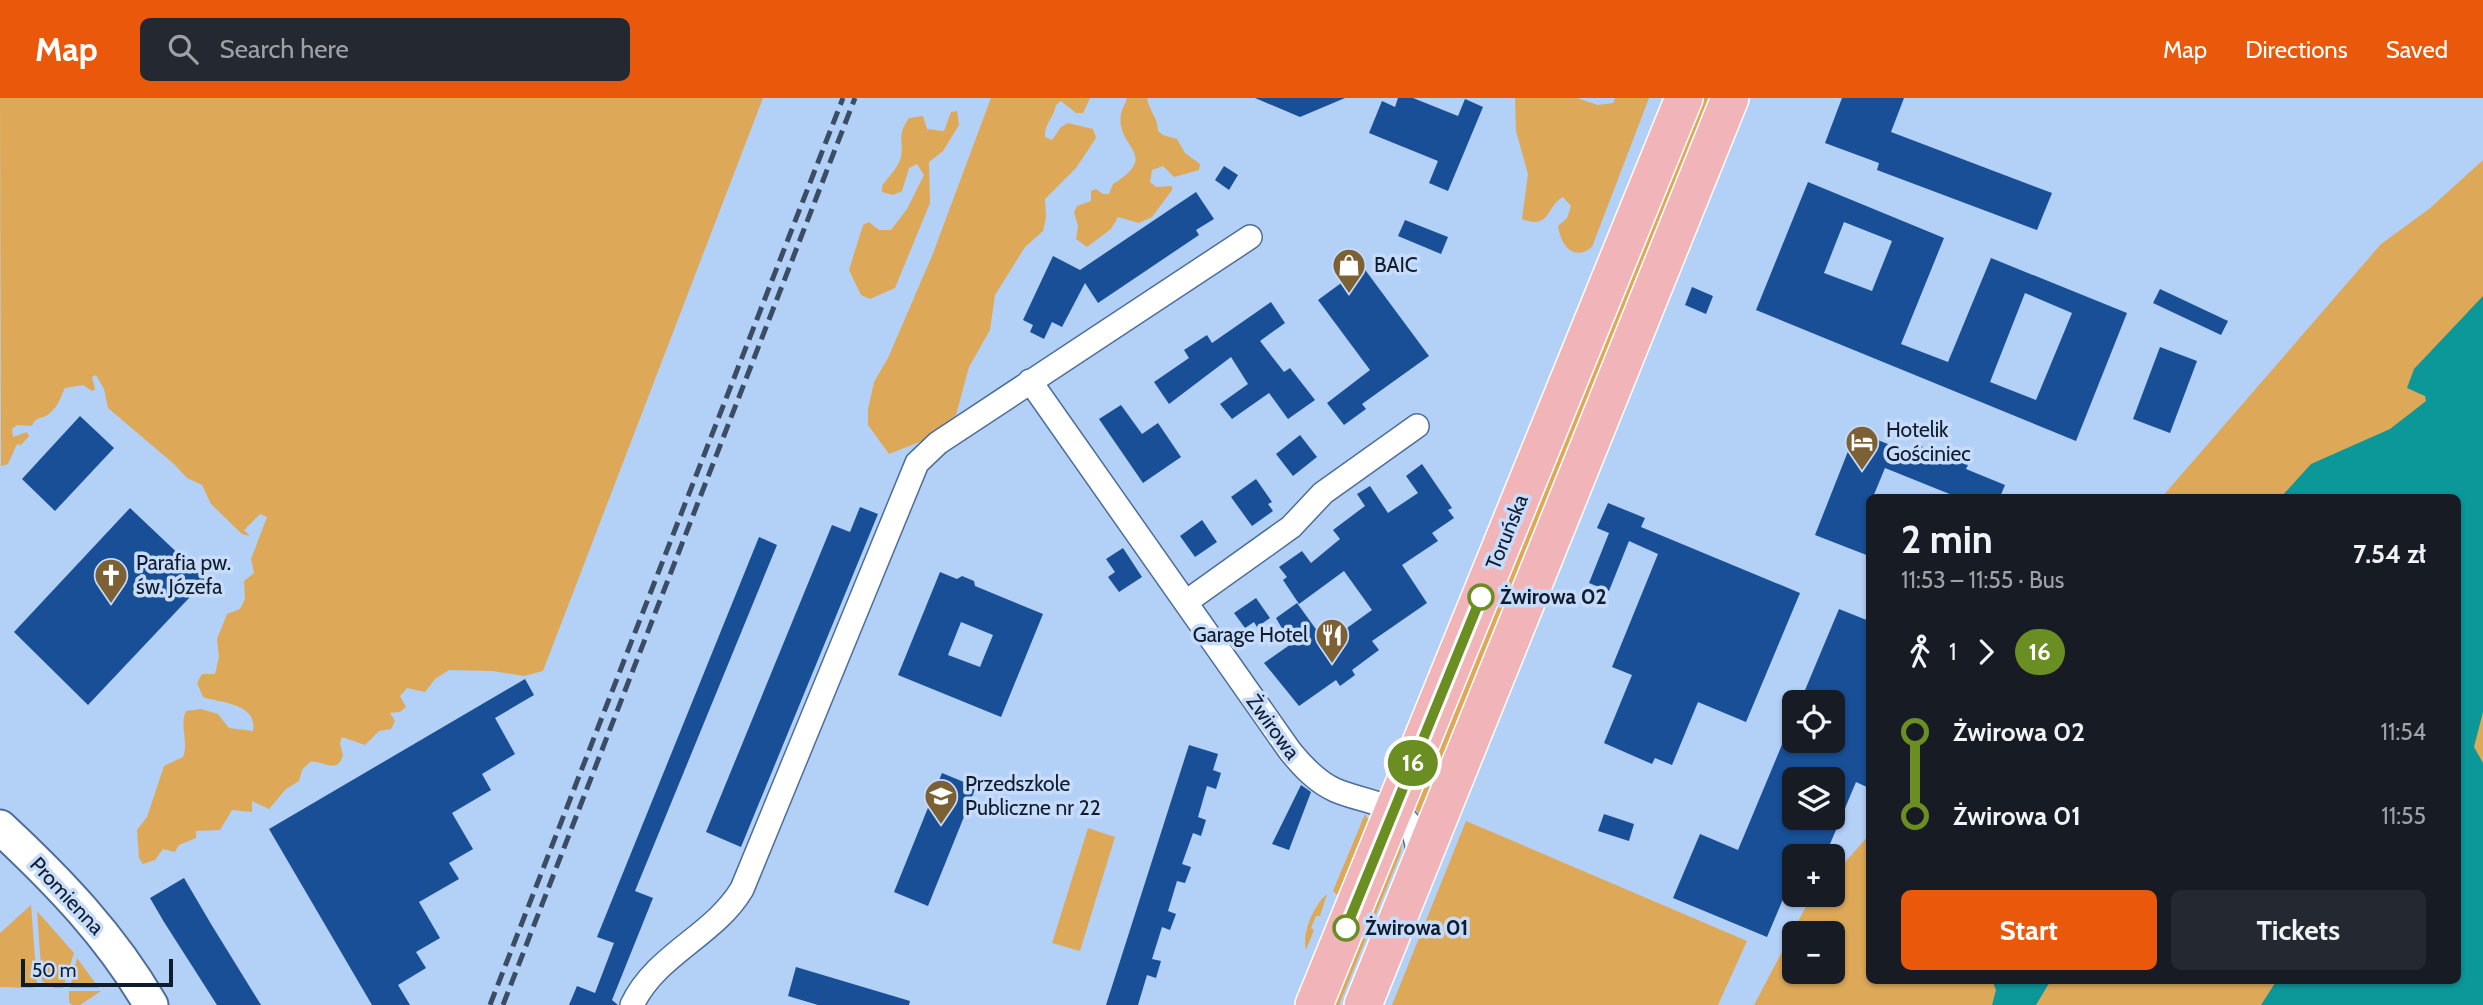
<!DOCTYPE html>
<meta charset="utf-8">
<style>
body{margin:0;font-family:Cabin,sans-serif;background:#242831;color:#f1f3f6;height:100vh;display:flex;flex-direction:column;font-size:26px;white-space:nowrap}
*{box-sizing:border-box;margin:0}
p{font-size:23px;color:#9ea1a6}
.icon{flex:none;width:38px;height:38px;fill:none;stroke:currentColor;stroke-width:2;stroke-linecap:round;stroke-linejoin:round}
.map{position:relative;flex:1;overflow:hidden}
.side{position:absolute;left:1866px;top:396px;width:595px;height:490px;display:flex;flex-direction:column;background:#171b24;border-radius:10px;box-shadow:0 2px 5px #0004}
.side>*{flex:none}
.badge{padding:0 14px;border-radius:23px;font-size:24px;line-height:46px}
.buttons{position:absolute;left:1782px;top:592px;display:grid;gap:14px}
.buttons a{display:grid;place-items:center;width:63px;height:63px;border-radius:10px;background:#171b24;box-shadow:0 2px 5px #0004;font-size:35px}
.scale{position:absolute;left:21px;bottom:18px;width:152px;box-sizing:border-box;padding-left:7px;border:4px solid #0f1c2e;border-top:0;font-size:19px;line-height:24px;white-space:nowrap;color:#0f1c2e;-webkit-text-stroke:5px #c7dcfa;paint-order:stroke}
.map>.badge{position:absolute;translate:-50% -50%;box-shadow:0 0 0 4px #fff}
.legs{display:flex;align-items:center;gap:10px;height:77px;padding:0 35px;font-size:23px}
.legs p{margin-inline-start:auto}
.headline{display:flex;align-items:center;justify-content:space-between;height:119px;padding:0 35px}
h1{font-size:38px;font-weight:700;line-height:52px}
.primary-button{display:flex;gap:14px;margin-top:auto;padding:14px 35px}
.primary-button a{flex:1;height:80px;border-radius:10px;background:#ea580c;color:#fff;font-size:28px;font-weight:700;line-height:80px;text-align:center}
.primary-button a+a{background:#242831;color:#f1f3f6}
ul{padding:0 35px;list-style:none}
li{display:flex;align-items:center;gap:24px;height:84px;font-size:26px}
li i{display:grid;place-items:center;width:10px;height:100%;margin:0 9px;background:currentColor}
li i::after{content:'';width:18px;height:18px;margin:-9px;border:5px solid;border-radius:50%;background:#171b24}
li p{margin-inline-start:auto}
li:first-child i{background:linear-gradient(#0000 50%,currentColor 0)}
li:last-child i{background:linear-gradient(currentColor 50%,#0000 0)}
header{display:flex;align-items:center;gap:42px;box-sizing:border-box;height:98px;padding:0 35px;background:#ea580c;color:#fff}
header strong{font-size:33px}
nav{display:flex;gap:38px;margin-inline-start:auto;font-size:24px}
.search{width:490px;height:63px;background:#242831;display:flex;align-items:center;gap:18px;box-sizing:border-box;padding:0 24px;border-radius:10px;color:#9ea1a6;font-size:26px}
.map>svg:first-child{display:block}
.green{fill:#dda959;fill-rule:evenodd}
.water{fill:#0c9799}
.building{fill:#184f96;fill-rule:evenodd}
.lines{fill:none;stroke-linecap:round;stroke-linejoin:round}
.street-casing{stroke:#4e6e9a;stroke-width:26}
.secondary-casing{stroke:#4e6e9a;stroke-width:37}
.primary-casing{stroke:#fff;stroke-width:40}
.street{stroke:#fff;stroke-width:23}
.secondary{stroke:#fff;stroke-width:33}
.primary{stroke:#f1b5b9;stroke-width:37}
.rail{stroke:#3b4d65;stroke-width:5;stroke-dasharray:14 7;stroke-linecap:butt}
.line-1-casing{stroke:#fff;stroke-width:16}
.line-1{stroke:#6b8e23;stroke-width:10}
.stop-1-dot{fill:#fff;stroke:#6b8e23;stroke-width:3.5}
.labels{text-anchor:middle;stroke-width:7;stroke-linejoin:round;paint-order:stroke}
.poi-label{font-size:21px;fill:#0f1c2e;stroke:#c7dcfa;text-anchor:start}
.street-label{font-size:21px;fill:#0f1c2e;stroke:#c7dcfa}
.stop-label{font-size:21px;font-weight:bold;fill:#0f1c2e;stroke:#c7dcfa;text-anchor:start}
</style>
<header>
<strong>Map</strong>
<div class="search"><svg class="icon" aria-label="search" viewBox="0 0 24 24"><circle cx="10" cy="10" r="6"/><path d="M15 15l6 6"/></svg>Search here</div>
<nav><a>Map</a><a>Directions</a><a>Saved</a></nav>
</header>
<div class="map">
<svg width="2483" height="907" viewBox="0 0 2483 907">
<rect width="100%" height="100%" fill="#b3d0f7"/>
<path class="green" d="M0 0H763L543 573 524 578 492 573 449 572 435 581 425 594 407 590 400 598 406 609 400 614 390 615 395 623 391 631 379 633 365 647 342 639 340 645 343 658C336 677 324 662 310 664L302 672 299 683 286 691 269 711 252 703V714L232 712 220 732 196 733V740L179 747 175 754 163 751 155 762 143 766 139 760 137 732 147 719 164 668 183 659C189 644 179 627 186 613L201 611 218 616 229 630 253 633C258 605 220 605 203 599L197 585 202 576H215L219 559 217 541 227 516 240 511 245 501 244 483 254 475 251 461 267 419 260 416 244 432 250 438 242 436 211 406 202 387 187 380 174 366 108 310 104 291 96 277 92 279 95 291 92 293 83 287 65 290C60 300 59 307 50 315 43 322 36 317 32 328L17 327 12 331 13 339 27 334 29 338 21 347 17 346 8 366 1 368Z
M991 0H1090L1083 15H1076L1061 3 1056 7C1054 19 1044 26 1045 39L1052 42 1061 29 1068 25 1093 31 1096 40 1076 70 1045 101 1046 120 1043 133 1025 149 995 197 990 232 969 269 956 317 922 343 889 356 868 327V311L874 284 888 260 932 158Z
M1127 0H1147C1149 13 1158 20 1158 33L1163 37 1177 41 1185 55 1200 66 1199 72 1174 79 1163 68 1152 72 1150 84 1156 89 1172 88V92L1152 119 1139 125 1118 119 1111 131 1087 149 1076 141 1078 128 1074 114 1077 108 1091 103V93L1096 91 1103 96H1109L1113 86C1162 56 1115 50 1121 16 1122 10 1126 5 1127 0Z
M1515 0H1577L1598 7 1613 5 1615 0H1649L1592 149C1573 164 1561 147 1558 128L1567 120 1571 108 1563 99C1545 109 1551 132 1522 121L1528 76 1516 33Z
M1698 0H1717L1441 679 1424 673Z
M957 13 959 27 943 53 929 64 930 105 895 190 870 201 861 197 849 172 863 127 869 124 879 132H891L907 111 924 77 917 66 909 70 902 93 893 97 882 94V88C888 79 898 70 901 59 904 40 896 39 909 20L923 18 927 31 944 33 951 14Z
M2483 62V907H1754L1804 812 1817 796H1832V779L1869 737V882H2457V399H2162L2381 146 2429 111ZM1794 835H1832V873H1794Z
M1420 685 1436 691 1423 721 1411 706Z
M1365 716 1372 728 1370 740 1337 797 1333 793Z
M1466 723 1747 843 1718 907H1392Z
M1088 730 1115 739 1080 853 1052 845Z
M1403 736 1401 754 1339 907H1328Z
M1327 796 1320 818H1316L1311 830 1314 832 1306 852C1302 835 1313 808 1327 796Z
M31 807 37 886 33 890 0 889V835Z
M37 813 74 855 63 890H54L42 883Z
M77 860 99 890H70Z
M69 893H101L80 907H72L69 904Z"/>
<path class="water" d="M2483 198V614L2474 649 2483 665V907H2261L2277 882H2457V399H2281L2311 366 2390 331 2426 303 2425 298 2407 290 2414 271Z
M1992 882H2051L2036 907H1992L1996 892Z"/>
<path class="building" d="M1255 0H1345L1300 19Z
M1398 0H1413L1458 18 1465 1 1483 9 1448 93 1429 85 1438 63 1369 35 1382 3 1395 9Z
M1842 0H1904L1891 34 2052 95 2037 132 1877 72 1879 65 1825 45Z
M1224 68 1238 77 1229 92 1215 82Z
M1808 84 1944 140 1901 246 1948 264 1991 160 2127 215 2076 343 1756 212ZM1844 124 1892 143 1872 193 1824 175ZM2025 195 2072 215 2036 302 1990 284Z
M1196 94 1214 121 1196 132 1199 137 1098 205 1085 185 1062 229 1052 224 1044 241 1030 234 1033 227 1023 222 1053 158 1080 172Z
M1405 122 1448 139 1441 156 1398 138Z
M1363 169 1429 258 1362 306 1366 311 1344 327 1327 305 1370 272 1318 202Z
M1692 189 1713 198 1706 216 1685 207Z
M2160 191 2228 223 2221 237 2153 205Z
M1271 204 1285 225 1260 243 1284 274 1290 270 1315 302 1288 321 1269 295 1232 321 1220 306 1248 286 1231 259 1169 306 1154 284 1189 260 1184 252 1207 237 1212 245Z
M2160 249 2197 263 2170 335 2133 321Z
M1121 307 1142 336 1158 325 1181 359 1143 385 1099 321Z
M80 318 114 350 55 413 22 381Z
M1856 333 1912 356 1916 346 1968 367 1966 371 2005 387 2000 399H1957L1885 370 1873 399H1869V458L1815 437Z
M1300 337 1317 359 1293 378 1276 356Z
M1422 366 1452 410 1448 412 1454 420 1432 435 1438 443 1402 467 1427 505 1372 543 1379 552 1352 572 1355 577 1340 588 1336 582 1299 608 1264 565 1291 546 1276 520 1297 505 1326 545 1372 512 1344 473 1299 506 1283 482 1287 479 1279 469 1302 453 1311 465 1340 441 1333 432 1365 408 1357 396 1370 388 1388 415 1418 395 1406 378Z
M1256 381 1272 404 1268 406 1273 413 1252 428 1231 399Z
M1608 405 1645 420 1641 429 1800 495 1746 624 1698 604 1672 667 1655 660 1652 666 1604 645 1632 577 1612 569 1658 456 1629 443 1609 493 1589 485 1609 435 1597 430Z
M860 409 878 416 741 749 706 734 832 427 850 434Z
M130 410 206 482 88 607 14 534Z
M1202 422 1217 444 1195 459 1180 438Z
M759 439 777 447 635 793 653 800 612 902 618 907H569L577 888 595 895 614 845 597 839Z
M1123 450 1142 479 1119 494 1108 479 1115 474 1106 461Z
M940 474 957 481 962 478 974 483 975 488 1043 516 1001 619 898 577ZM961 524 993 537 980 569 948 557Z
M1256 500 1270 520 1257 529 1254 524 1245 530 1234 515Z
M1839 511 1869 523V690L1856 684 1825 758H1794V775L1767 839 1673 800 1700 736 1738 752 1784 642H1832V604H1800ZM1794 681H1832V719H1794Z
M525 581 534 597 495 620 515 656 482 676 491 692 452 715 473 751 449 765 459 781 419 804 440 840 416 854 426 870 398 887 410 907H372L269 731Z
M1189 647 1218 656 1213 672 1221 675 1216 691 1207 688 1198 719 1206 722 1201 738 1193 735 1182 766 1191 769 1185 785 1177 783 1168 813 1176 816 1170 832 1162 829 1152 861 1161 863 1156 880 1147 877 1138 907H1106Z
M942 675 976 689 928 808 894 794Z
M1301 687 1311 694 1289 752 1272 746Z
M1604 716 1634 726 1629 743 1598 733Z
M184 780 211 826 261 907H217L164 824 150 800Z
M796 869 910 903 909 907H818L788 898Z"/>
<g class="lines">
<defs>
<path id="street" d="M1030 283 1290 653C1303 669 1317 684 1335 692 1357 702 1389 704 1406 722 1416 732 1417 749 1420 763
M1186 504 1291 429 1323 395 1417 328
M632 907C656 856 714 838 742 791L917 365 938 345 1250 139"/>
<path id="secondary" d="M0 729C58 783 111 838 151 907"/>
<path id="primary" d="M1314 907 1684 0
M1363 907 1730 0"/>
</defs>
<use href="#street" class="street-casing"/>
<use href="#secondary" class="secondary-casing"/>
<use href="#primary" class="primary-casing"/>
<use href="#street" class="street"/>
<use href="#secondary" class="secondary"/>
<use href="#primary" class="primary"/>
<path class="rail" d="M490 907 843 0
M503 907 855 0"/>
</g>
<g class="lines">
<defs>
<path id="line-1" d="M1346 830 1481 499"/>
</defs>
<use href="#line-1" class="line-1-casing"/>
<use href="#line-1" class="line-1"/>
</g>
<defs>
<symbol id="shop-pin" viewBox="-11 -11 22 30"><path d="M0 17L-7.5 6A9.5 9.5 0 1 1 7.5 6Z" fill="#7d6034" stroke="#c7dcfa"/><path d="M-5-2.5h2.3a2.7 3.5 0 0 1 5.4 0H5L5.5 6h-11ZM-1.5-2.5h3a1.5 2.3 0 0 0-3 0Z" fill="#fff"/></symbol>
<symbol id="hotel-pin" viewBox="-11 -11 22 30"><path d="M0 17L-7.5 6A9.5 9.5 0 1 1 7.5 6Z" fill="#7d6034" stroke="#c7dcfa"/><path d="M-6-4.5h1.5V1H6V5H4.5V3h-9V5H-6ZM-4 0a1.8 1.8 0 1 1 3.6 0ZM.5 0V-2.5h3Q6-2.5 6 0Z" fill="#fff"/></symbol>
<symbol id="church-pin" viewBox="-11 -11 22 30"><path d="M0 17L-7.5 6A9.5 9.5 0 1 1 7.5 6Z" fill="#7d6034" stroke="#c7dcfa"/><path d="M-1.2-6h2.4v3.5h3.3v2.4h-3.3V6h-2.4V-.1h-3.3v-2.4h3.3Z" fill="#fff"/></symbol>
<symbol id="restaurant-pin" viewBox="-11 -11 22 30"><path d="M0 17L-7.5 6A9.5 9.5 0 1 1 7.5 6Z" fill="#7d6034" stroke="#c7dcfa"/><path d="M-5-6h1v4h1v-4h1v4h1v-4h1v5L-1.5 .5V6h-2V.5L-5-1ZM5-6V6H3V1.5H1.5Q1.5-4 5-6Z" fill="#fff"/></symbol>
<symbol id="school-pin" viewBox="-11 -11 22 30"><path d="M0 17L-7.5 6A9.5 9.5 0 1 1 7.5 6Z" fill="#7d6034" stroke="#c7dcfa"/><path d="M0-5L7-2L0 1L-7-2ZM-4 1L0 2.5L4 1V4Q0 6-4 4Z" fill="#fff"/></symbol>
</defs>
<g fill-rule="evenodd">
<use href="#shop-pin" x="1330" y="148" width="38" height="52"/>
<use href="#hotel-pin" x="1843" y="325" width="38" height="52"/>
<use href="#church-pin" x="92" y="458" width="38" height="52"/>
<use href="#restaurant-pin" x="1313" y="518" width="38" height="52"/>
<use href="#school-pin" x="922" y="679" width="38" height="52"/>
</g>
<g class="stop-1-dot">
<circle cx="1481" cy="499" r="12"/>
<circle cx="1346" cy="830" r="12"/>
</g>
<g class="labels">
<g class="poi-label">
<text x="1374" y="174">BAIC</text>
<text x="1886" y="339">Hotelik<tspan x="1886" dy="24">Gościniec</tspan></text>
<text x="136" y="472">Parafia pw.<tspan x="136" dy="24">św. Józefa</tspan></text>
<text x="1308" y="544" text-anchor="end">Garage Hotel</text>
<text x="965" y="693">Przedszkole<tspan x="965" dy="24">Publiczne nr 22</tspan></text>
</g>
<g class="street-label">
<text transform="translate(1507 434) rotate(-68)" y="7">Toruńska</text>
<text transform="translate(1273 629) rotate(54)" y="7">Żwirowa</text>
<text transform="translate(67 798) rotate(47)" y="7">Promienna</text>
</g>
<g class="stop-label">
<text x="1500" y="506">Żwirowa 02</text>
<text x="1365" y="837">Żwirowa 01</text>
</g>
</g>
</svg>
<div class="buttons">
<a><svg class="icon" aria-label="locate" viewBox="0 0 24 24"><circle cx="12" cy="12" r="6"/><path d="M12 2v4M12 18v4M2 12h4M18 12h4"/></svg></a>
<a><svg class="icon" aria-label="layers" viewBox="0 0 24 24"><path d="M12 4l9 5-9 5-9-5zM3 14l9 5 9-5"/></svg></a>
<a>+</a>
<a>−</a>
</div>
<div class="scale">50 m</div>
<b class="badge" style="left:1413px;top:665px;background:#6b8e23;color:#fff">16</b>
<section class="side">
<div class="headline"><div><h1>2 min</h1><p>11:53 – 11:55 · Bus</p></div><b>7.54 zł</b></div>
<div class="legs"><svg class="icon" aria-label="walk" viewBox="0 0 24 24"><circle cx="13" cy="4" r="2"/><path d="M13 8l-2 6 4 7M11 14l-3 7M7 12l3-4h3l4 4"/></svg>1<svg class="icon" aria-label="forward" viewBox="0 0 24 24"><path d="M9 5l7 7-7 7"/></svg><b class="badge" style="background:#6b8e23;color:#fff">16</b></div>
<ul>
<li><i style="color:#6b8e23"></i><b>Żwirowa 02</b><p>11:54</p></li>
<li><i style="color:#6b8e23"></i><b>Żwirowa 01</b><p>11:55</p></li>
</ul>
<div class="primary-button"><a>Start</a><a>Tickets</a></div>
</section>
</div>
